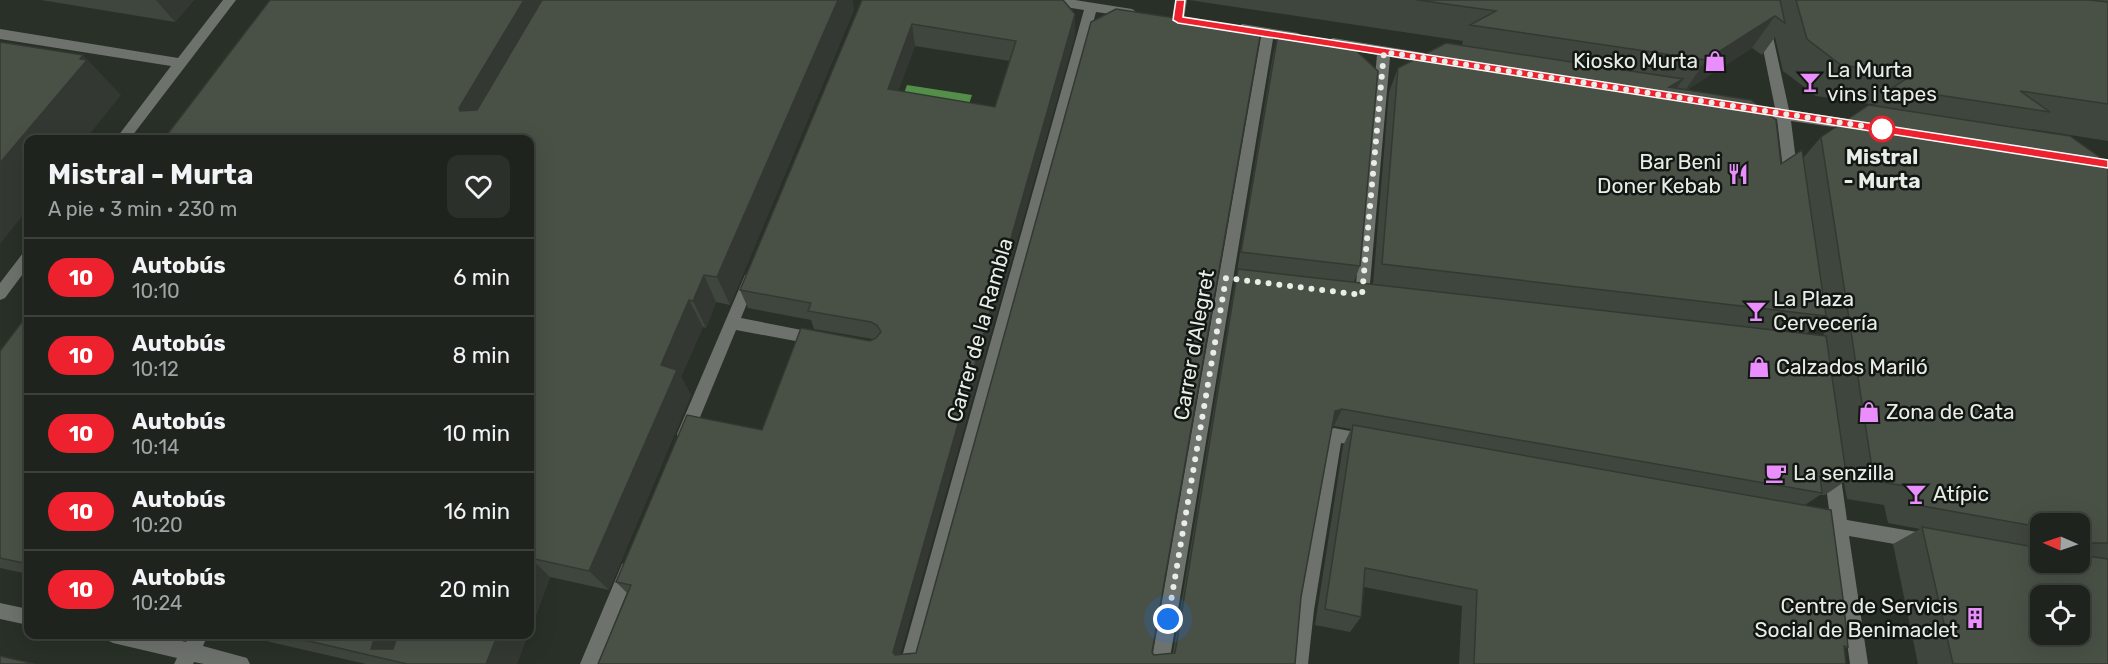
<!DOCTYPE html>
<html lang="es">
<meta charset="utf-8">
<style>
body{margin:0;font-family:Rubik,sans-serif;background:#2b302a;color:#f1f3f6;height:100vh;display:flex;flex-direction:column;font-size:22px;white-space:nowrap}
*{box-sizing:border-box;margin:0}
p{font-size:20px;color:#a1a4a4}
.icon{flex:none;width:33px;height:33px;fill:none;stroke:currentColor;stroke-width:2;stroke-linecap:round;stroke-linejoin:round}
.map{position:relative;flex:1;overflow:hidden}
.side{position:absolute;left:24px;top:135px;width:510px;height:504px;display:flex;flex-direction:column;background:#1e241d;border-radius:12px;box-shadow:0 6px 24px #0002,0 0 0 2px #3c413b}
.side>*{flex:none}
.badge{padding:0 12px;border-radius:20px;font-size:21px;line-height:39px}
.needle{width:39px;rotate:272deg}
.tools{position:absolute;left:2030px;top:513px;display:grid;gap:12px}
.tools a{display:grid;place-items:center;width:60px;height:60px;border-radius:12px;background:#1e241d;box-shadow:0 6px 24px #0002,0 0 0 2px #3c413b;font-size:30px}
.you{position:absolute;width:30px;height:30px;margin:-15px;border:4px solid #fff;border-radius:50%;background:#1a73e8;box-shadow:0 0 0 9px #1a73e833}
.map>.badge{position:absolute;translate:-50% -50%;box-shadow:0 0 0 3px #fff}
.round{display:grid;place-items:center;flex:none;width:63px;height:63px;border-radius:12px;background:#2b302a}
.head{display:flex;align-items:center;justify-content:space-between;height:102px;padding:0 24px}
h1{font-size:28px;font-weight:700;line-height:45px}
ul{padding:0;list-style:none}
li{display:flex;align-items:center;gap:18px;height:78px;padding:0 24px;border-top:2px solid #3c413b}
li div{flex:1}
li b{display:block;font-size:22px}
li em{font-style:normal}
li .badge{min-width:66px;font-weight:700;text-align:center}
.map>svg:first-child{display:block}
.water{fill:#548f49}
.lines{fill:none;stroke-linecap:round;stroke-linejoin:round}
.minor{fill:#6e726d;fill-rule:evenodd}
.wall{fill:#3f463d;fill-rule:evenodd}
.shaded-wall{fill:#333932}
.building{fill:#495147;stroke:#333932;stroke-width:1.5;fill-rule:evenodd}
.line{fill:#ed222e;stroke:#fff;stroke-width:1.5}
.walk{stroke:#e8ede7;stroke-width:6;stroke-dasharray:0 10.8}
.stop-dot{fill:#fff;stroke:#ed222e;stroke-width:3}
.labels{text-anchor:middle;stroke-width:5;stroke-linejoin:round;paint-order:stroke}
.poi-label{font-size:21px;fill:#e8ede7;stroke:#131713;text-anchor:start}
.stop-label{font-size:21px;font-weight:bold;fill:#e8ede7;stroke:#131713}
.street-label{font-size:21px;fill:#e8ede7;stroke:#131713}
</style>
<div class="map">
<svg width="2108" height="664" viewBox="0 0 2108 664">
<rect width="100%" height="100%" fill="#283027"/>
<path class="water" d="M907 85 972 95 966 113 898 110Z"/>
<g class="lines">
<path class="minor" d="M223 0H236L129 140H115L171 66 0 39V29L178 58Z
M1040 0H1075L1132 9 1138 13 1132 17 1096 12 918 664H900L1084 10 1046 4Z
M1175 0H1187L1184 19 1178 24 1172 19Z
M1753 0H1765L1789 110 1861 121 1868 126 1861 131 1791 121 1798 177 1791 182 1784 177 1777 119 1745 114 1738 109 1745 104 1775 108Z
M1242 24 1298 33 1304 38 1298 43 1273 39 1169 664H1151L1261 37 1238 32 1236 29Z
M1333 38 1437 55 1443 60 1437 65 1390 57 1369 295 1367 299 1362 301 1357 299 1355 295 1377 55 1328 46 1327 43 1328 40Z
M28 251V267L5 298 0 300V283L23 253Z
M750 273 755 275 757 279 741 318 817 333 822 334 825 339 822 344 817 345 736 330 691 439 685 441 679 439 677 434 745 275Z
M1334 428 1371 435 1373 440 1371 445 1365 447 1341 443 1314 610 1308 664H1290L1296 610 1326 435 1328 430Z
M1832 464 1838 466 1840 471 1847 520 1923 533 1929 535 1931 541 1929 547 1923 549 1849 536 1868 664H1850L1832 533 1808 527 1806 522 1808 517 1814 514 1830 517 1824 471 1826 466Z
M628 562 634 564 636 570 598 664H580L622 564Z
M0 603 28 609V625L0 619Z
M105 634H152L186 642 190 634H208L203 646 247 658 250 664H204L194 662 193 664H174L177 658 113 643 107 640Z"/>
</g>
<path class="wall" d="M41 0H194L175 22Z
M862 0 1075 35 900 655 1152 652 1154 655 1173 653 1234 287 1238 271H1237L1273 55 1278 34 1360 266 1354 282 1373 284 1389 92 1398 68 1462 45 1463 41 1189 0H2108V141L2032 129 2031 130 2108 163V664H1918L1893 544 1920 529 1888 523 1884 505 1847 499 1844 482 1825 495H1820L1805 505 1848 647 1844 649 1846 664H1459L1462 606 1364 587 1361 617 1350 632 1315 625 1343 446 1351 429 1334 426H1332L1301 597 1295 664H598L627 593 616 582 762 430 870 341 873 339 814 329 811 320 748 308 740 290ZM1775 37 1783 71 1816 96 1877 105 1821 137 1803 158 1781 164 1687 90 1752 48 1762 55ZM915 46 1010 61 995 107 898 91ZM1821 320 1824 336 1806 334ZM2040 524H2079V562H2040Z
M854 10 730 305 716 302 706 328 703 327 681 377 691 395 609 590 550 577 530 632V140Z
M28 314V574L0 568V351Z
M256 634H528L517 664H366L270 642Z"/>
<path class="shaded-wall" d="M156 0H194L175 22Z
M524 0H559L479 139 460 111 459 108Z
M838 0H853L854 10 730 305 717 277Z
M1075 14V35L898 663 893 652Z
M1775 16 1752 48 1684 92 1706 60Z
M912 24 915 46 891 110 888 89Z
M83 55 121 95 85 140H28V209L0 244V163Z
M1683 79 1667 103 1669 87Z
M704 275 716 302 706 328 693 301Z
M689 300 703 327 681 377 691 395 609 590 589 571 661 365Z
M1342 409 1334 426 1327 428 1335 411Z
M530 558 550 577 530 632Z
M376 634H411L401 663 371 649Z
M498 634H528L517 664H486Z"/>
<path class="building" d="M270 0H524L459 108 460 111 477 110 542 0H838L717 277 704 275 693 301 689 300 661 365 677 370 589 571 530 558V140H163Z
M862 0H1063L1075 14 893 652 895 655 916 653 1091 22 1116 9 1261 31 1152 652 1154 655 1175 653 1238 269 1826 336 1847 480 1820 476 1822 493 1342 409 1335 411 1301 597 1295 664H598L631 585 616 582 687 415 762 430 801 328 870 341 876 338 881 332 877 325 871 322 808 311 811 303 740 290ZM912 24 1016 41 995 107 888 89Z
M1417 0H1780L1785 23 1775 16 1706 60 1470 25 1496 11Z
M1796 0H2089L2108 2V104L2020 91 2050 112 1892 88 1912 75 1841 65 1807 39Z
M1278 34 1350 45 1378 71 1360 266 1241 252Z
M0 42 83 55 80 59 87 60 0 163Z
M1446 43 1683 79 1669 87 1751 100 1776 120 1781 164 1802 150 1826 316 1382 264 1398 68Z
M1869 105 2070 136 2108 163V543H2079V524H2040V527L1917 505 1913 487 1874 481 1821 137Z
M28 314V564L0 558V351Z
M1353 425 1831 510 1844 606 1848 647 1844 646 1846 664H1474L1477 590 1365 568 1361 617 1325 609Z
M1922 527 2040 548V562H2079V552L2081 551 2088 556 2108 559V664H1953ZM2040 596H2079V634H2040Z
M279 634H376L371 649H393L398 634H498L486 664H407Z
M0 656 35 664H0Z"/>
<path class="line" d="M1176 0H1185L1183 17 2108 160V168L1178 23 1173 20Z"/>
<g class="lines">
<path class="walk" d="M1168 619 1226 278 1362 295 1384 52 1882 129"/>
</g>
<defs>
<symbol id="shop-bare" viewBox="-9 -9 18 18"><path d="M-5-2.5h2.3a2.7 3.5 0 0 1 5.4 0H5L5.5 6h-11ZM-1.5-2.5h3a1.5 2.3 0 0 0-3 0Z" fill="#ea8dfd" stroke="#131713" stroke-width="2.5" paint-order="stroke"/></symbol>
<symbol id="bar-bare" viewBox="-9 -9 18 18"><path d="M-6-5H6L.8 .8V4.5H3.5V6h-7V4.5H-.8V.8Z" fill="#ea8dfd" stroke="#131713" stroke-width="2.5" paint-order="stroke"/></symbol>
<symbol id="restaurant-bare" viewBox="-9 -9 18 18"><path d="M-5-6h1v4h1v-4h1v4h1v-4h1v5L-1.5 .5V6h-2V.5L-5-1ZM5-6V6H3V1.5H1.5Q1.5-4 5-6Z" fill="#ea8dfd" stroke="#131713" stroke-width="2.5" paint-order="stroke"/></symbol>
<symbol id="cafe-bare" viewBox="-9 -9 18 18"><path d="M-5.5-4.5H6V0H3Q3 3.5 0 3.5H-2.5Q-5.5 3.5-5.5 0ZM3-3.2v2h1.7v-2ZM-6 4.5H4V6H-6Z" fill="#ea8dfd" stroke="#131713" stroke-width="2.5" paint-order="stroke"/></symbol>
<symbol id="building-bare" viewBox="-9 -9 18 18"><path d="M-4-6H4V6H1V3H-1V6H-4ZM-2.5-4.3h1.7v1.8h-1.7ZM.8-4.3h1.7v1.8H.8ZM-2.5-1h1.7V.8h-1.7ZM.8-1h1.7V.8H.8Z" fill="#ea8dfd" stroke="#131713" stroke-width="2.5" paint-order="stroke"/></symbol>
</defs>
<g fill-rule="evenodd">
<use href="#shop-bare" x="1700" y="46" width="30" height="30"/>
<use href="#bar-bare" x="1795" y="67" width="30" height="30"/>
<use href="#restaurant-bare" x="1723" y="159" width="30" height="30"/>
<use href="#bar-bare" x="1741" y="296" width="30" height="30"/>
<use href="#shop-bare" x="1744" y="352" width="30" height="30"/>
<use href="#shop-bare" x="1854" y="397" width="30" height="30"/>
<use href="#cafe-bare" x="1761" y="458" width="30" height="30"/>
<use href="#bar-bare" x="1901" y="479" width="30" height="30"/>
<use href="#building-bare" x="1960" y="603" width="30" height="30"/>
</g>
<circle class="stop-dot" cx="1882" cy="129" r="12"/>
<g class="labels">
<g class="poi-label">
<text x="1698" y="68" text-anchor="end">Kiosko Murta</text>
<text x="1827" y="77">La Murta<tspan x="1827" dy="24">vins i tapes</tspan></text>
<text x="1721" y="169" text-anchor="end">Bar Beni<tspan x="1721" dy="24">Doner Kebab</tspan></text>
<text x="1773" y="306">La Plaza<tspan x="1773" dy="24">Cervecería</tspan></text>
<text x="1776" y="374">Calzados Mariló</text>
<text x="1886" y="419">Zona de Cata</text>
<text x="1793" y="480">La senzilla</text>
<text x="1933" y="501">Atípic</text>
<text x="1958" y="613" text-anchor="end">Centre de Servicis<tspan x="1958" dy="24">Social de Benimaclet</tspan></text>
</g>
<g class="stop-label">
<text x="1882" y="164">Mistral<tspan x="1882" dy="24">- Murta</tspan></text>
</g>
<g class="street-label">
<text transform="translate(980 330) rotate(-74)" y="7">Carrer de la Rambla</text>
<text transform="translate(1194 345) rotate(-80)" y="7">Carrer d'Alegret</text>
</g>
</g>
</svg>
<div class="tools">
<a><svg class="needle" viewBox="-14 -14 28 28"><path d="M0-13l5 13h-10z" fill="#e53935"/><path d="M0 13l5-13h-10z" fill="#a1a4a4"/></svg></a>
<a><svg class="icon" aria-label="locate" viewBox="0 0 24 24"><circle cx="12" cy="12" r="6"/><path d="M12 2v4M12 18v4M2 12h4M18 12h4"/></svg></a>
</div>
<div class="you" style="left:1168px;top:619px"></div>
<section class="side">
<div class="head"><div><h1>Mistral - Murta</h1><p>A pie · 3 min · 230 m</p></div><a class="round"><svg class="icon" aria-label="heart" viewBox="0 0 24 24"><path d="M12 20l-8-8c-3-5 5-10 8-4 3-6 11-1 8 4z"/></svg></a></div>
<ul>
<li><span class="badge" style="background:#ed222e;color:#fff">10</span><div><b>Autobús</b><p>10:10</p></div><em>6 min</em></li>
<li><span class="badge" style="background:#ed222e;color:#fff">10</span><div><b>Autobús</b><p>10:12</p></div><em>8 min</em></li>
<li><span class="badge" style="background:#ed222e;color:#fff">10</span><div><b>Autobús</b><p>10:14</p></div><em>10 min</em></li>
<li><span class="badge" style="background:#ed222e;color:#fff">10</span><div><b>Autobús</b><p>10:20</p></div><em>16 min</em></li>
<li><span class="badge" style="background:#ed222e;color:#fff">10</span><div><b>Autobús</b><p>10:24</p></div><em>20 min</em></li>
</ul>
</section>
</div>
